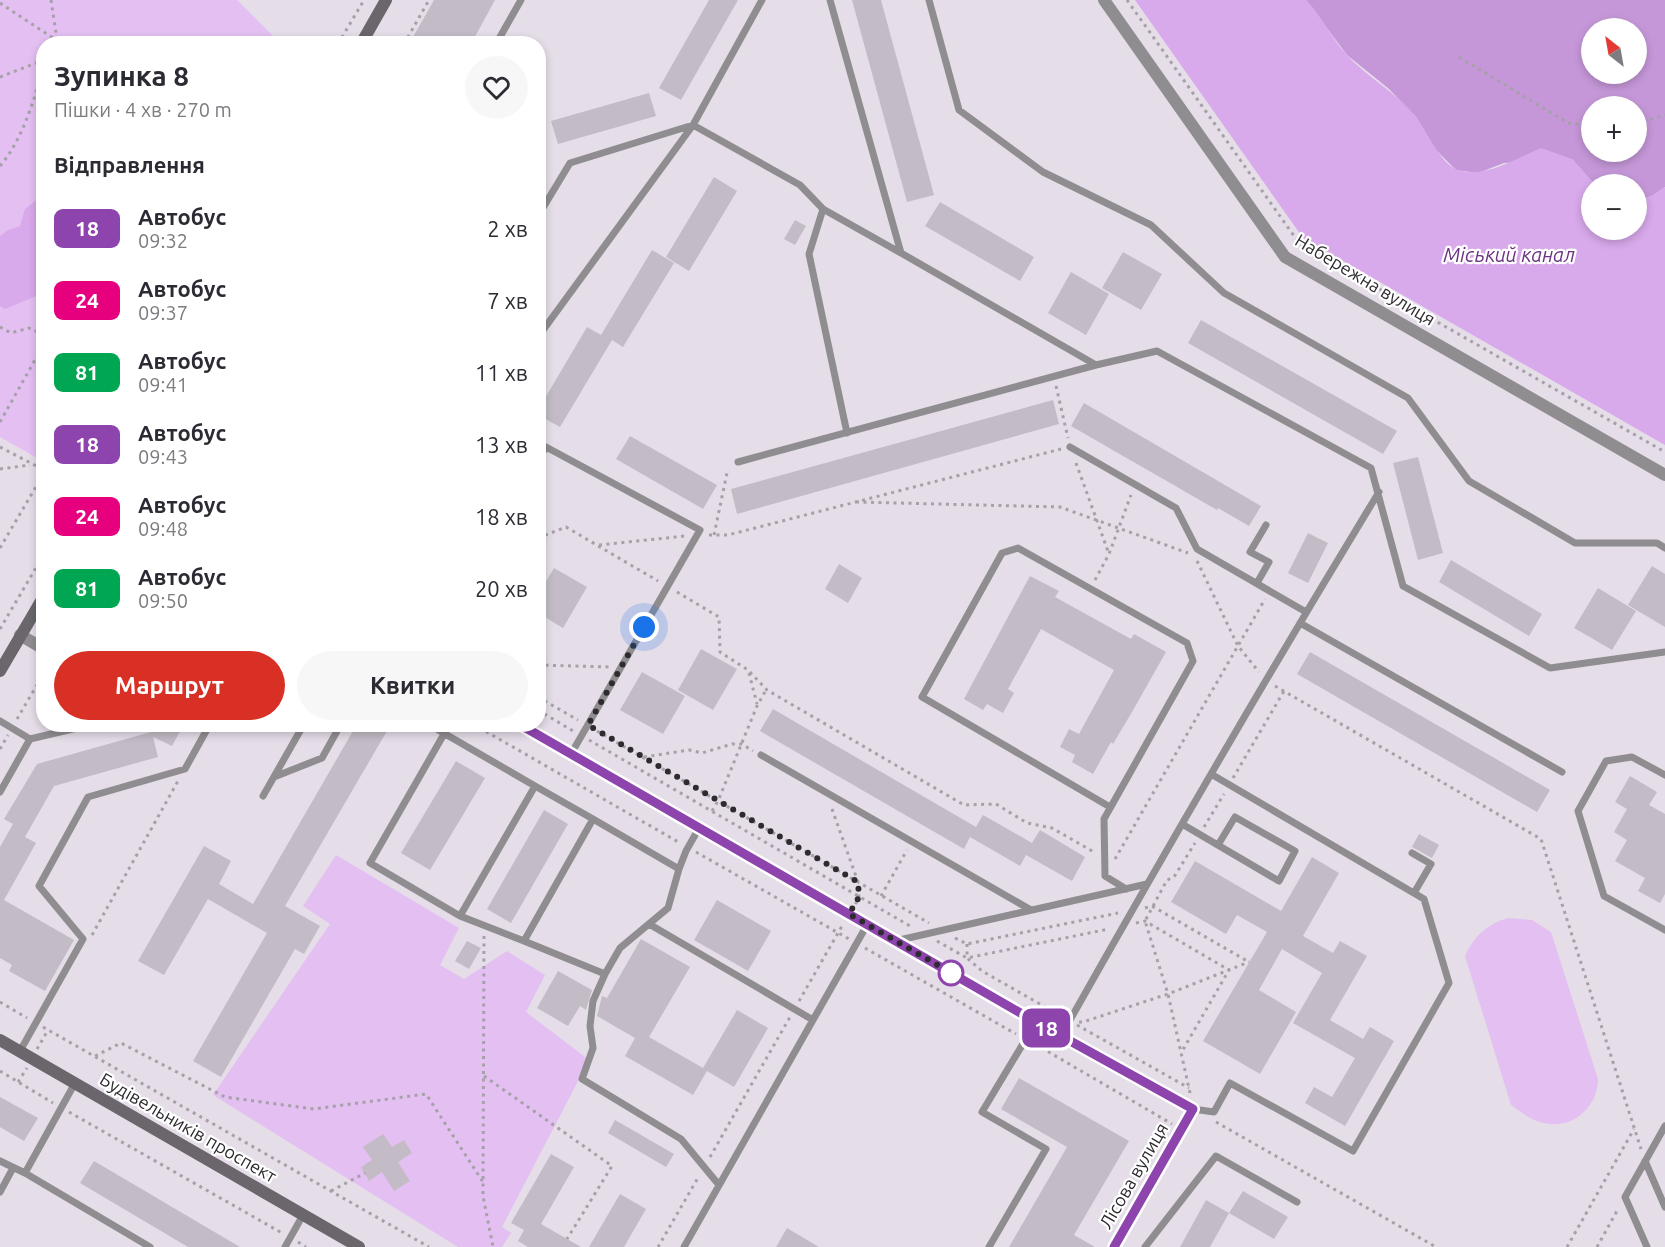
<!DOCTYPE html>
<html lang="uk">
<meta charset="utf-8">
<style>
body{margin:0;font-family:Ubuntu,sans-serif;background:#f7f7f7;color:#2b2b33;height:100vh;display:flex;flex-direction:column;font-size:22px;white-space:nowrap}
*{box-sizing:border-box;margin:0}
p{font-size:20px;color:#7c7c81}
.icon{flex:none;width:33px;height:33px;fill:none;stroke:currentColor;stroke-width:2;stroke-linecap:round;stroke-linejoin:round}
.map{position:relative;flex:1;overflow:hidden}
.drawer{position:absolute;left:36px;top:36px;width:510px;height:696px;display:flex;flex-direction:column;background:#fff;border-radius:24px;box-shadow:0 3px 9px #0003}
.drawer>*{flex:none}
.badge{padding:0 12px;border-radius:9px;font-size:21px;line-height:39px}
.needle{width:39px;rotate:329deg}
.fabs{position:absolute;left:1581px;top:18px;display:grid;gap:12px}
.fabs a{display:grid;place-items:center;width:66px;height:66px;border-radius:50%;background:#fff;box-shadow:0 3px 9px #0003;font-size:30px}
.you{position:absolute;width:30px;height:30px;margin:-15px;border:4px solid #fff;border-radius:50%;background:#1a73e8;box-shadow:0 0 0 9px #1a73e833}
.map>.badge{position:absolute;translate:-50% -50%;box-shadow:0 0 0 3px #fff}
h2{padding:0 18px;font-size:22px;line-height:54px}
.round{display:grid;place-items:center;flex:none;width:63px;height:63px;border-radius:32px;background:#f7f7f7}
.summary{display:flex;align-items:center;justify-content:space-between;height:102px;padding:0 18px}
h1{font-size:28px;font-weight:600;line-height:45px}
.primary-button{display:flex;gap:12px;margin-top:auto;padding:12px 18px}
.primary-button a{flex:1;height:69px;border-radius:36px;background:#d93025;color:#fff;font-size:24px;font-weight:600;line-height:69px;text-align:center}
.primary-button a+a{background:#f7f7f7;color:#2b2b33}
ul{padding:0;list-style:none}
li{display:flex;align-items:center;gap:18px;height:72px;padding:0 18px}
li div{flex:1}
li b{display:block;font-size:22px}
li em{font-style:normal}
li .badge{min-width:66px;font-weight:700;text-align:center}
.map>svg:first-child{display:block}
.green{fill:#e3bff2}
.forest{fill:#c597d8;fill-rule:evenodd}
.water{fill:#d8a9eb}
.building{fill:#c3bcc6}
.lines{fill:none;stroke-linecap:round;stroke-linejoin:round}
.path{stroke:#a6a0a8;stroke-width:3;stroke-dasharray:3 4.5;stroke-linecap:butt}
.lane{stroke:#908d91;stroke-width:7}
.street{stroke:#908d91;stroke-width:12}
.secondary{stroke:#6a666c;stroke-width:12}
.line-casing{stroke:#fff;stroke-width:14}
.line{stroke:#8e44ad;stroke-width:9}
.walk{stroke:#2e2b2f;stroke-width:6;stroke-dasharray:0 10.8}
.stop-dot{fill:#fff;stroke:#8e44ad;stroke-width:3}
.labels{text-anchor:middle;stroke-width:4.5;stroke-linejoin:round;paint-order:stroke}
.street-label{font-size:18px;fill:#2e2b2f;stroke:#fff}
.water-label{font-size:20px;font-style:italic;fill:#6b3380;stroke:#fff}
</style>
<div class="map">
<svg width="1665" height="1247" viewBox="0 0 1665 1247">
<rect width="100%" height="100%" fill="#e5dde8"/>
<path class="green" d="M0 0H237L280 43 44 44 43 452 39 459 0 437Z
M336 855 459 928 440 965 464 979 507 951 545 975 526 1012 589 1060 502 1227 511 1233 502 1247H458L213 1095 330 924 303 906Z
M1508 918 1532 920 1551 932 1598 1079C1598 1107 1572 1130 1544 1123 1532 1121 1521 1112 1511 1105L1465 956C1474 936 1487 924 1508 918Z"/>
<path class="forest" d="M1306 0H1665V187L1652 196 1637 200 1636 184H1594L1572 159 1504 163 1478 173 1456 170 1435 149 1416 117 1389 89 1347 55ZM1592 28H1636V74H1592ZM1592 106H1636V152H1592Z"/>
<path class="water" d="M1135 0H1306C1322 16 1331 38 1347 55 1368 78 1396 92 1416 117 1427 131 1440 164 1458 170 1485 179 1517 158 1541 148L1572 159 1594 184H1592V230H1636L1637 200 1652 196 1665 187V445L1303 238Z
M43 195V295L41 294 5 309 0 306V236L8 230 20 226 25 209Z"/>
<path class="building" d="M434 0H495L471 44H409Z
M709 0H738L681 100 659 88Z
M852 0H881L934 195 907 202Z
M649 93 656 116 558 144 551 121Z
M714 177 737 191 689 271 666 257Z
M940 202 1034 257 1020 281 925 226Z
M795 220 806 226 795 245 784 239Z
M652 250 674 263 623 347 612 340 560 427 538 415V410L587 327 601 335Z
M1123 252 1162 274 1141 310 1102 288Z
M1071 272 1109 294 1086 335 1048 313Z
M1201 320 1397 431 1383 454 1188 343Z
M1053 400 1059 424 737 514 731 489Z
M1084 403 1261 506 1249 526 1218 508 1217 510 1071 426Z
M630 436 717 485 703 509 616 459Z
M1418 457 1443 553 1418 560 1393 463Z
M1308 533 1328 543 1308 583 1288 573Z
M1451 560 1542 614 1529 636 1439 582Z
M839 564 862 578 848 603 825 589Z
M1652 566 1665 574V627L1628 605Z
M554 568 587 587 563 628 538 613V595Z
M1030 576 1059 591 1055 597 1131 639 1134 634 1166 652 1132 712 1113 744 1111 742 1093 774 1072 762 1075 755 1060 747 1069 729 1079 734 1114 670 1041 629 1008 689 1014 693 1003 713 987 704 983 710 964 699Z
M1598 588 1636 611 1612 650 1574 628Z
M701 649 737 669 713 710 678 690Z
M1310 652 1550 790 1537 812 1297 674Z
M642 672 685 696 663 734 620 710Z
M773 709 976 827 983 815 1032 843 1040 830 1085 857 1072 881 1026 855 1020 866 970 837 964 849 760 731Z
M155 724H184L172 746 153 737 158 757 54 786 25 837 36 843 4 900 74 940 45 991 9 971 12 965 0 958V847L13 824 4 819 37 764 151 732Z
M357 724H391L285 906 320 926 304 954 295 949 221 1077 193 1061 267 933 208 899 164 975 138 961 204 846 231 861 219 884 253 904Z
M456 761 485 778 430 870 401 853Z
M1630 776 1657 792 1649 805 1665 814V894L1660 903 1638 891 1645 878 1615 861 1627 840 1614 832 1627 809 1615 802Z
M544 810 568 824 511 923 487 909Z
M1419 834 1439 845 1432 858 1412 847Z
M1312 857 1339 873 1303 936 1333 953 1340 941 1367 956 1330 1020 1363 1039 1370 1027 1394 1041 1345 1126 1305 1103 1314 1087 1332 1097 1355 1058 1293 1023 1322 973 1282 949 1259 990 1296 1012 1260 1074 1203 1041 1267 932 1237 915 1226 934 1171 902 1195 861 1281 911Z
M717 900 771 931 748 971 694 940Z
M641 939 690 967 649 1037 703 1068 737 1010 768 1028 734 1087 707 1071 693 1095 625 1056 635 1038 597 1016 602 996 607 998Z
M467 941 481 948 469 969 455 961Z
M558 971 592 990 586 1010 580 1006 568 1026 537 1008Z
M1019 1078 1129 1141 1074 1235 1095 1247H1009L1067 1147 1001 1109Z
M0 1097 38 1118 24 1141 0 1127Z
M615 1120 674 1154 666 1167 608 1133Z
M383 1134 392 1147 404 1140 412 1153 398 1162 410 1181 394 1191 382 1172 369 1181 361 1167 372 1160 363 1147Z
M551 1154 574 1167 541 1224 581 1247H528L518 1241 524 1230 511 1223Z
M94 1161 240 1247H188L80 1183Z
M1243 1191 1288 1217 1274 1239 1229 1213Z
M620 1194 646 1209 624 1247H589Z
M1206 1200 1229 1213 1210 1247H1180Z
M787 1228 819 1247H776Z"/>
<g class="lines">
<path class="path" d="M51 0 56 33 59 42
M1127 0 1299 243 1665 452
M0 3 59 42
M338 44 364 0
M404 44 429 0
M1459 57 1568 123 1592 126
M0 77 44 60
M1636 124 1665 115
M0 166C21 141 30 111 40 80L44 76
M0 327 11 333 29 328 44 335
M1056 386 1068 438
M0 422 44 344
M0 447 44 470
M1076 463 1109 554
M0 469 30 465
M856 502 1060 507 1188 553
M709 535H728L1061 449
M714 535 727 473
M538 538 566 527 658 581
M599 545 685 536
M0 548 44 473
M1197 561 1238 646 1259 672
M1095 580 1109 554 1131 495
M677 592 719 617 720 652 748 670 767 690 964 805 996 804 1027 823 1052 828 1094 852
M0 629 44 554
M538 665 610 667
M749 673 757 704
M1275 686 1541 839 1641 1149
M538 697 578 720
M538 710 573 731
M17 719 44 673
M473 724 680 843
M597 731 929 923
M589 740 910 926
M0 749 8 735
M644 757 689 750 702 753 732 744H742L753 751
M1233 778 1284 691
M832 809 858 882 859 897 855 905
M712 811 718 801 757 706 766 690
M1204 827 1224 794
M696 852 849 939
M1115 859 1265 599
M881 896 907 850
M1145 908 1152 906 1249 962
M1136 923 1145 921 1229 970 1181 1053
M92 935 178 781
M484 936 483 1196 493 1247
M955 938 967 944 1118 913
M937 941 967 958 1109 929
M967 944V958L982 971 1061 1016
M865 948 1016 1034
M799 1001 842 926
M0 1002 27 1018
M1079 1022H1083L1168 994 1249 962
M1077 1025 1189 1088
M43 1027 429 1247
M1035 1044 1172 1124
M37 1049 48 1030
M95 1056 121 1043 225 1097 314 1109 426 1094 483 1182
M0 1071 53 1103
M484 1076 612 1166 567 1239
M18 1082 27 1068
M1190 1093 1168 994 1145 921 1167 880 1174 877 1195 843
M69 1112 282 1233
M1216 1122 1436 1247
M710 1157 790 1017
M331 1191 365 1173
M298 1242 306 1247
M658 1247 699 1176
M1567 1247 1634 1129
M1597 1247 1618 1209"/>
<path class="lane" d="M830 0 901 253 1096 365 1157 351 1371 468 1403 586 1550 668 1665 652
M929 0 959 110 1043 172 1151 225 1224 293 1408 398 1469 481 1575 543H1657L1665 548
M496 44 521 0
M823 209 809 254 847 433
M538 216 570 163 693 125 762 0
M538 337 693 125 800 185 823 209 901 253
M1070 447 1176 508 1197 549 1306 612
M538 460 546 447 700 530 571 754
M738 462 1096 365
M1257 583 1269 562 1250 552 1266 525
M1300 623 1562 772
M0 721 30 739
M428 724 535 786 460 916 370 863 444 734
M761 755 1031 910
M1665 775 1632 757 1606 761 1578 811 1604 896 1665 930
M274 777 322 758 341 724
M0 792 30 739 94 724
M263 796 304 724
M1110 807 922 697 1002 553 1018 548 1187 643 1193 661 1104 819 1105 876 1126 889
M593 819 679 869 686 851 699 828
M1182 824 1279 881 1295 851 1235 817 1218 845
M1412 853 1431 864 1414 893
M460 916 524 941 593 819 535 786
M649 924 813 1020
M524 941 605 974 620 948 668 908 679 869
M895 941 1147 884
M605 974 593 1001 590 1026 593 1048 582 1079 681 1139 719 1185
M1061 1036C1164 853 1270 671 1379 492
M20 1051 83 939 39 886 88 797 185 769 210 724
M1193 1109 1214 1112 1230 1083 1353 1151 1449 983 1424 899 1211 774
M0 1161 25 1173 150 1247
M1645 1161 1665 1207
M25 1173 75 1083
M0 1192 13 1168
M285 1247 303 1215
M684 1247 867 925
M989 1247 1046 1149 982 1112 1036 1022
M1145 1247 1216 1156 1297 1202
M1647 1247 1625 1197 1665 1126"/>
<path class="street" d="M1104 0 1285 257 1665 475
M20 635 44 649
M520 724 1036 1022 1193 1109 1114 1247"/>
<path class="secondary" d="M361 44 386 0
M0 671 44 596
M0 1040 359 1247"/>
</g>
<g class="lines">
<defs>
<path id="line" d="M519 724 1036 1022 1193 1109 1114 1247"/>
</defs>
<use href="#line" class="line-casing"/>
<use href="#line" class="line"/>
<path class="walk" d="M644 627 588 725 858 882 859 897 849 914 955 975 951 973"/>
</g>
<circle class="stop-dot" cx="951" cy="973" r="12"/>
<g class="labels">
<g class="street-label">
<text transform="translate(1365 280) rotate(31)" y="6">Набережна вулиця</text>
<text transform="translate(188 1128) rotate(30)" y="6">Будівельників проспект</text>
<text transform="translate(1134 1176) rotate(-60)" y="6">Лісова вулиця</text>
</g>
<g class="water-label">
<text x="1509" y="262">Міський канал</text>
</g>
</g>
</svg>
<div class="fabs">
<a><svg class="needle" viewBox="-14 -14 28 28"><path d="M0-13l5 13h-10z" fill="#e53935"/><path d="M0 13l5-13h-10z" fill="#7c7c81"/></svg></a>
<a>+</a>
<a>−</a>
</div>
<div class="you" style="left:644px;top:627px"></div>
<b class="badge" style="left:1046px;top:1028px;background:#8e44ad;color:#fff">18</b>
<section class="drawer">
<div class="summary"><div><h1>Зупинка 8</h1><p>Пішки · 4 хв · 270 m</p></div><a class="round"><svg class="icon" aria-label="heart" viewBox="0 0 24 24"><path d="M12 20l-8-8c-3-5 5-10 8-4 3-6 11-1 8 4z"/></svg></a></div>
<h2>Відправлення</h2>
<ul>
<li><span class="badge" style="background:#8e44ad;color:#fff">18</span><div><b>Автобус</b><p>09:32</p></div><em>2 хв</em></li>
<li><span class="badge" style="background:#e6007e;color:#fff">24</span><div><b>Автобус</b><p>09:37</p></div><em>7 хв</em></li>
<li><span class="badge" style="background:#00a651;color:#fff">81</span><div><b>Автобус</b><p>09:41</p></div><em>11 хв</em></li>
<li><span class="badge" style="background:#8e44ad;color:#fff">18</span><div><b>Автобус</b><p>09:43</p></div><em>13 хв</em></li>
<li><span class="badge" style="background:#e6007e;color:#fff">24</span><div><b>Автобус</b><p>09:48</p></div><em>18 хв</em></li>
<li><span class="badge" style="background:#00a651;color:#fff">81</span><div><b>Автобус</b><p>09:50</p></div><em>20 хв</em></li>
</ul>
<div class="primary-button"><a>Маршрут</a><a>Квитки</a></div>
</section>
</div>
